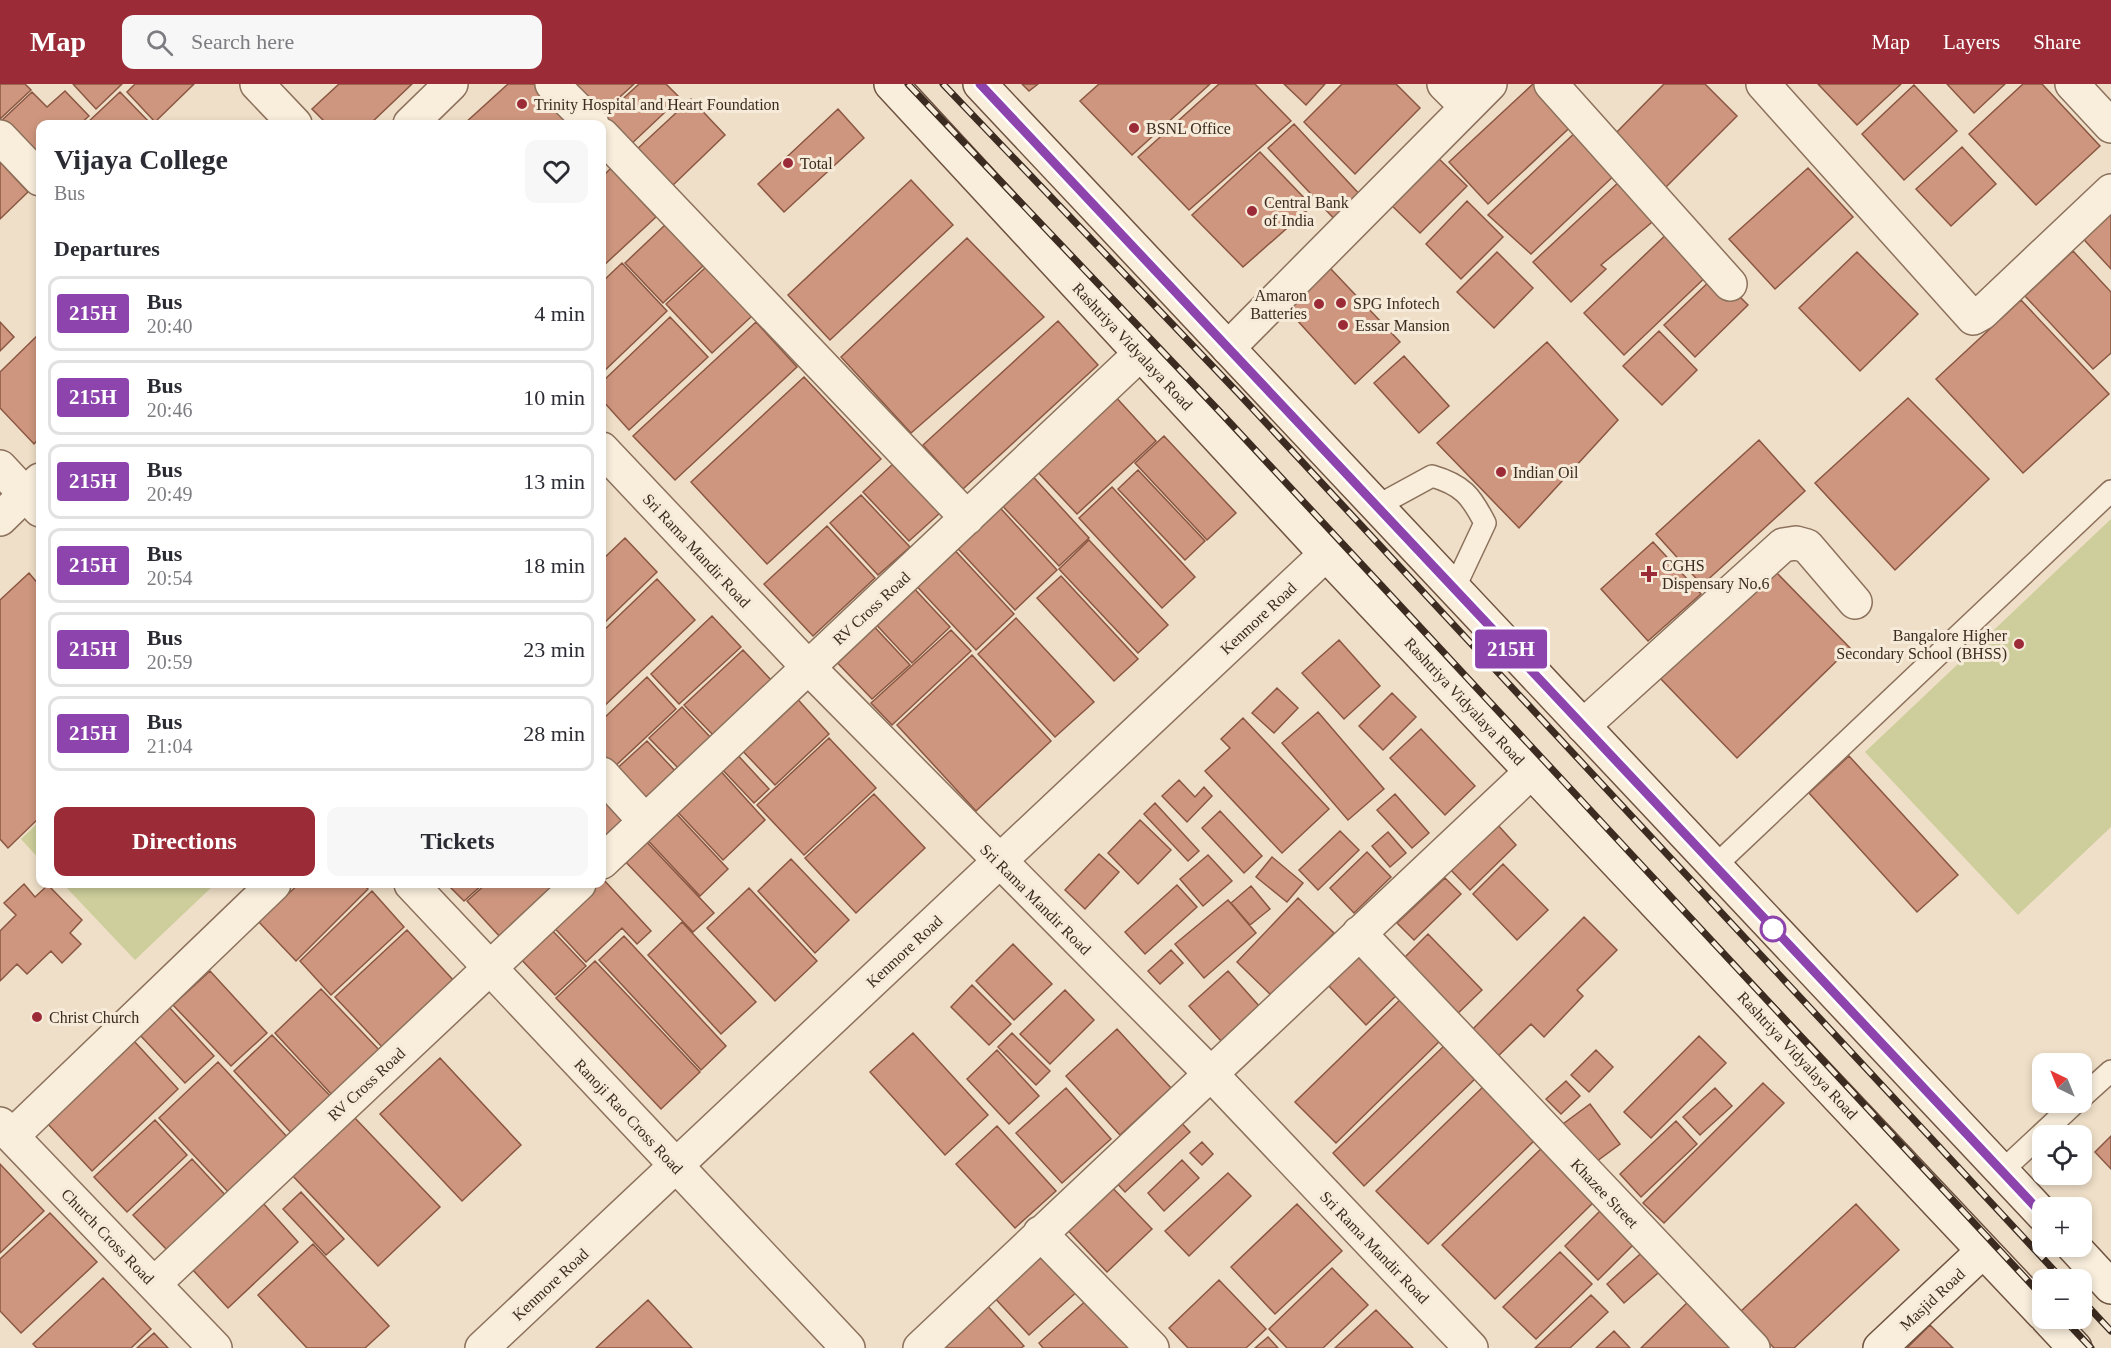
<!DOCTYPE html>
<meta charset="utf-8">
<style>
body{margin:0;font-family:Georgia,serif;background:#f7f7f7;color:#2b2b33;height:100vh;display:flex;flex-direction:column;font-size:22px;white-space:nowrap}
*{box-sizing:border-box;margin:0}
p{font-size:20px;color:#7c7c81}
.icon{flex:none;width:33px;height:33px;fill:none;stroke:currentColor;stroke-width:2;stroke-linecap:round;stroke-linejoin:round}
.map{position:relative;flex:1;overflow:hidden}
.side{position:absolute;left:36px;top:36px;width:570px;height:768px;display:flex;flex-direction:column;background:#fff;border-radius:12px;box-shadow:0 3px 9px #0003}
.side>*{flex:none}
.badge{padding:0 12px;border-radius:4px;font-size:21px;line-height:39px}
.needle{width:39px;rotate:317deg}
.buttons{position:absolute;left:2032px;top:969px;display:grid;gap:12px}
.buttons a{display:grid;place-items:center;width:60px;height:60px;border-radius:12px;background:#fff;box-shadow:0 3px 9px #0003;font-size:30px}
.map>.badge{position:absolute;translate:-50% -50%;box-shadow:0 0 0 3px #fff}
h2{padding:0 18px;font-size:22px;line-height:54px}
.round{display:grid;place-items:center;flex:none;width:63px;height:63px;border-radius:12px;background:#f7f7f7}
.head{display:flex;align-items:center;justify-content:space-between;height:102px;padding:0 18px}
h1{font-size:28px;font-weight:800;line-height:45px}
.cta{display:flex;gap:12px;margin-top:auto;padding:12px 18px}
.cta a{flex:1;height:69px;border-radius:12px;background:#9c2b38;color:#fff;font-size:24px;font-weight:800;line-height:69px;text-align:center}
.cta a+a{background:#f7f7f7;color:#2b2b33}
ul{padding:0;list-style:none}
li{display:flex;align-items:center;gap:18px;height:75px;margin:0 12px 9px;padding:0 6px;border:3px solid #e1e1e2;border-radius:12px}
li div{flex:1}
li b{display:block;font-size:22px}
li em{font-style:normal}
li .badge{min-width:66px;font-weight:700;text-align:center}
header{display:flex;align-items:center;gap:36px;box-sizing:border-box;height:84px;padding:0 30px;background:#9c2b38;color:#fff}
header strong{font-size:28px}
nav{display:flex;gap:33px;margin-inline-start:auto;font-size:21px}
.search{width:420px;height:54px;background:#f7f7f7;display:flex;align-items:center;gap:15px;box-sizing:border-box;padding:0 21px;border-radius:12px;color:#7c7c81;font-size:22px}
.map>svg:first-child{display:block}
.green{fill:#cdce9b}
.building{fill:#ce967e;stroke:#8b5742;stroke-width:1.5}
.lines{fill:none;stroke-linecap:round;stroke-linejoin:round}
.service-casing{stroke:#8c715c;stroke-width:24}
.minor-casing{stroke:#8c715c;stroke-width:36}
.tertiary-casing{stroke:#8c715c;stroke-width:36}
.secondary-casing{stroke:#6e523f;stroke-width:36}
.service{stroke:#f9eedc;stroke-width:21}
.minor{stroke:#f9eedc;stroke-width:33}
.tertiary{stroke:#f9eedc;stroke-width:33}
.secondary{stroke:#f9eedc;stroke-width:33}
.rail-casing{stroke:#3c2b20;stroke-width:7}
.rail{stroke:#f6ead8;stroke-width:4.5;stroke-dasharray:14;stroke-linecap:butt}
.line-casing{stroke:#fff;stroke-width:14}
.line{stroke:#8e44ad;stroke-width:9}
.poi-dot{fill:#9c2b38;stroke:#f6ead8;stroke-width:2}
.stop-dot{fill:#fff;stroke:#8e44ad;stroke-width:3}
.labels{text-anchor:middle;stroke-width:6;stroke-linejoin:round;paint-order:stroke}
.poi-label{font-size:16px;fill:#3c2b20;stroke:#f6ead8;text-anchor:start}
.street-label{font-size:16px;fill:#3c2b20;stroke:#f6ead8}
</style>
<header>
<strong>Map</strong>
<div class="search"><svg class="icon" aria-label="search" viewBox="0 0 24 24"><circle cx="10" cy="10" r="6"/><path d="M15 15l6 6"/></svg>Search here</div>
<nav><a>Map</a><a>Layers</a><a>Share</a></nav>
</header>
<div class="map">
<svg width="2111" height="1264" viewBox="0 0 2111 1264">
<rect width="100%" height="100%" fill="#efdfc8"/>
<path class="green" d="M2111 435V743L2018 831 1865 668Z
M40 737V776L21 755Z
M63 800H215L135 876Z"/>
<path class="building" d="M0 0H25L31 6 0 35Z
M73 0H122L96 25Z
M135 0H194L155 38 127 8Z
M339 0H412L370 40H327L312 25Z
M508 0H538L577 40H464Z
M567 0H634L598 33Z
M639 0H666L680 14 628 63 601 35Z
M1022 0H1038L1029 7Z
M1099 0H1210L1132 71 1080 17Z
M1219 0H1255L1291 37 1189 126 1138 73Z
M1284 0H1325L1306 21Z
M1342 0H1396L1420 24 1355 90 1304 38Z
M1533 0H1546L1579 35 1488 120 1449 78Z
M1664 0H1705L1737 32 1665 104 1613 52Z
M1818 0H1901L1857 41Z
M1947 0H2005L1974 29Z
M2023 0H2042L2100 62 2036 121 1969 50Z
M1914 1 1957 47 1904 96 1862 50Z
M65 7 89 32 80 40H40V78L0 38 32 8 47 23Z
M120 8 151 40H86Z
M691 15 725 51 670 104 635 67Z
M838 25 864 54 784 128 758 100Z
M1294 40 1364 115 1338 139 1268 64Z
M1580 44 1620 86 1531 170 1488 131Z
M1962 63 1996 100 1951 142 1916 105Z
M1260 68 1312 122 1243 183 1192 131Z
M1434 70 1467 102 1420 149 1387 117Z
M0 78 28 108 0 135Z
M611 84 656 133 602 183V93Z
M1808 84 1853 133 1775 205 1729 155Z
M911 96 953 141 830 256 788 211Z
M1621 96 1657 134 1601 181 1606 185 1571 218 1533 178Z
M2111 114V185L2076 147Z
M1467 117 1503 153 1461 195 1426 160Z
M665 141 703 182 663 219 625 179Z
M1672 145 1712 187 1624 271 1584 229Z
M967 154 1044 233 911 349 841 273Z
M2073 167 2111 208V269L2093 285 2025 212Z
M1497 168 1533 204 1494 244 1457 208Z
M1857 168 1918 230 1860 287 1799 224Z
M622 179 667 227 602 289V198Z
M706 183 752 232 712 269 666 220Z
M1330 184 1400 258 1355 300 1286 224Z
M1717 190 1748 221 1695 273 1664 241Z
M2021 216 2109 310 2023 389 1936 295Z
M670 233 708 273 629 346 602 316V298Z
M1058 237 1098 281 963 405 923 361Z
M0 238 14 253 0 267Z
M756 238 797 283 675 396 633 352Z
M1659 247 1697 286 1662 321 1623 282Z
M40 249V353L34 360 0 324V288Z
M1547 258 1618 336 1519 444 1437 359Z
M1404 272 1449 322 1419 349 1374 299Z
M804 293 881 375 767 480 691 398Z
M1112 309 1156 357 1077 430 1033 383Z
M1908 314 1989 395 1895 486 1815 399Z
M1164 352 1236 429 1207 456 1135 379Z
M1759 356 1805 407 1702 501 1656 450Z
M894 379 940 429 909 457 863 408Z
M1027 386 1089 454 1059 482 996 415Z
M1138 386 1205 457 1185 476 1118 405Z
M1112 403 1195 493 1162 524 1079 434Z
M861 411 910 463 878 491 830 439Z
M992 415 1057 486 1015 526 949 455Z
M827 442 875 494 813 552 764 500Z
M625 454 657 488 602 541V476Z
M1089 456 1168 541 1138 569 1059 485Z
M1653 458 1701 510 1648 557 1601 505Z
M948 459 1014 530 976 566 910 495Z
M1772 484 1850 564 1737 674 1659 593Z
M29 489 40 502V733L8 764 0 755V516Z
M1061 492 1138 575 1114 597 1037 514Z
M657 495 695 536 602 624V548Z
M908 498 950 543 912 579 870 534Z
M712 532 741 563 679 620 651 590Z
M1016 534 1094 618 1055 653 978 570Z
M868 536 910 581 872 615 830 571Z
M951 546 971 567 892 641 871 619Z
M1339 556 1380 602 1344 635 1302 589Z
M743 566 772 597 714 652 684 621Z
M972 571 1051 657 976 727 897 641Z
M647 593 676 625 612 685 602 673V636Z
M1277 604 1298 624 1274 649 1252 629Z
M792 609 829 650 775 701 737 661Z
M1392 609 1416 633 1383 666 1359 642Z
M682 623 712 655 680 686 649 654Z
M1318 628 1384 705 1348 736 1282 659Z
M1243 634 1329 725 1282 769 1205 687 1230 664 1221 655Z
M1421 645 1475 702 1445 731 1390 674Z
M829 654 876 704 804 771 757 721Z
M647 657 678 690 644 722 612 689Z
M733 666 769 705 754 719 718 681Z
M1849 672 1958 791 1917 828 1809 709Z
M716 682 765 736 723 776 673 723Z
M1179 696 1195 713 1204 703 1212 712 1187 738 1162 712Z
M602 710 627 737 602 760Z
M874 710 925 764 856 829 805 774Z
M1395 710 1429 749 1412 764 1377 726Z
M1155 719 1199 767 1188 777 1144 730Z
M670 723 728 785 700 812 642 750Z
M1220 727 1262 772 1244 789 1202 744Z
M1140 736 1171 766 1138 800 1108 769Z
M1496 739 1516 761 1470 806 1449 784Z
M1340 747 1359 766 1318 806 1299 786Z
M1388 748 1406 769 1390 783 1372 762Z
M641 752 714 829 693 848 620 772Z
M1367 768 1391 793 1354 829 1330 804Z
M1099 770 1119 788 1085 825 1065 806Z
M1208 771 1232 797 1203 822 1180 795Z
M1272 773 1303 799 1287 818 1256 793Z
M791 775 849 836 815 869 758 807Z
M1503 780 1548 826 1517 856 1473 810Z
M602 794 651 847 637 860 622 844 586 878 548 837 587 800H602Z
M1445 794 1461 810 1414 856 1397 839Z
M24 800 35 813 48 801 82 836 70 849 81 860 62 879 51 867 27 890 17 880 0 897V847L16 831 4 819Z
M299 800H362L368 805 296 877 258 837Z
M447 800H483L464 817Z
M486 800H560L501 854 467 817Z
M1177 801 1197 823 1145 870 1125 848Z
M1251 802 1270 825 1250 841 1231 819Z
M749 804 817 877 775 917 707 844Z
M372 807 404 843 331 911 300 877Z
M1298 814 1334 849 1272 912 1237 878Z
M1228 816 1256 849 1204 894 1175 860Z
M1584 833 1617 866 1577 906 1583 912 1544 953 1531 940 1490 980 1464 954Z
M682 838 756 918 721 950 648 871Z
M548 842 586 882 555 911 517 871Z
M407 846 455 898 383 964 335 913Z
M1428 850 1482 906 1453 934 1400 878Z
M624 852 726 962 701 986 599 876Z
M1013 860 1052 900 1014 936 976 897Z
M1362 862 1403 905 1366 941 1325 898Z
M1171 866 1183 879 1160 900 1148 887Z
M595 877 700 988 661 1025 556 914Z
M210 887 267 949 231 982 173 921Z
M1228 887 1260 923 1222 958 1189 922Z
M972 901 1011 940 989 961 951 923Z
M321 905 381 968 333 1012 275 949Z
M1065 906 1094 936 1050 980 1020 950Z
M1407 909 1447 950 1336 1059 1295 1018Z
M168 922 214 972 185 999 139 950Z
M1117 945 1171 1004 1120 1051 1066 992Z
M913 949 988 1031 945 1071 870 988Z
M1012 949 1050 987 1036 1001 998 963Z
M272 951 334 1016 295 1053 234 987Z
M1699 952 1726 979 1651 1054 1624 1028Z
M134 957 178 1005 92 1087 47 1039Z
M1445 961 1477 993 1364 1102 1333 1069Z
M997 966 1039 1012 1009 1040 967 995Z
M1596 966 1613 983 1589 1008 1571 991Z
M440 974 521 1061 462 1117 380 1030Z
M218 978 290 1056 231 1111 159 1034Z
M1566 997 1580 1012 1561 1030 1546 1015Z
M1763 999 1784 1019 1664 1139 1643 1119Z
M1486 1000 1538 1053 1428 1160 1376 1107Z
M1066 1004 1111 1055 1062 1099 1016 1049Z
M1715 1004 1732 1022 1700 1051 1683 1033Z
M1590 1020 1620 1060 1589 1083 1559 1043Z
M353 1032 440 1123 378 1182 291 1090Z
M1176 1033 1190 1048 1125 1108 1111 1093Z
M155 1036 187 1071 127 1128 94 1093Z
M1676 1037 1697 1060 1641 1113 1620 1090Z
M997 1042 1056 1107 1015 1144 956 1080Z
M2111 1052V1085L2095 1068Z
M1202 1058 1213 1070 1202 1081 1190 1069Z
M1546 1060 1599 1113 1495 1215 1442 1161Z
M192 1075 228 1114 169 1168 133 1131Z
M1182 1076 1199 1094 1164 1127 1148 1109Z
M0 1080 44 1127 0 1169Z
M1228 1089 1251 1112 1189 1172 1165 1147Z
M1105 1096 1152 1145 1107 1188 1060 1138Z
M301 1108 344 1155 326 1171 283 1125Z
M262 1118 298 1158 228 1224 192 1185Z
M1608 1119 1641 1153 1598 1196 1565 1162Z
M1297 1120 1342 1167 1275 1230 1231 1183Z
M1856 1120 1899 1166 1794 1264H1774L1740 1228Z
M50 1129 97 1178 21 1249 0 1227V1175Z
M313 1160 389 1242 365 1264H307L258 1211Z
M1042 1163 1080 1205 1029 1251 991 1210Z
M1648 1163 1666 1182 1624 1219 1607 1200Z
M1560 1168 1592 1200 1536 1255 1503 1223Z
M1332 1184 1368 1221 1323 1264H1287L1269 1245Z
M103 1194 151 1245 131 1264H37L33 1260Z
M1219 1196 1266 1245 1246 1264H1188L1169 1244Z
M1696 1210 1749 1264H1641Z
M1591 1211 1608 1228 1570 1264H1535Z
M1090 1213 1133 1260 1129 1264H1043L1039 1259Z
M648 1216 692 1264H596Z
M983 1217 1024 1262 1021 1264H932Z
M1376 1226 1413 1264H1335Z
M1930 1241 1953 1264H1907Z
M1614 1247 1630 1264H1596Z
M154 1249 168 1264H137Z
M1268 1253 1278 1264H1255Z"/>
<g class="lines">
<defs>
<path id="service" d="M1377 422 1432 392C1463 401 1471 412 1485 439L1454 505
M1715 782 2111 407
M2082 1013 2111 987
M2002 1087 2076 1018"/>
<path id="minor" d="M257 0 295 40
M552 0 592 40
M1444 0 1467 23
M1551 0 1730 200
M1763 0 1973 234 1982 229 2111 107
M2072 0 2111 42
M602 51 967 434
M0 53 40 95
M1228 264 1490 0
M602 365 808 583 1211 990 1471 1264
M0 383 40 426
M1583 642 1783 461 1796 459 1807 462 1855 518
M602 690 645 737
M602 778 1141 269
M411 800 848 1264
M1359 849 1753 1264
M0 1040 215 1264
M12 1052 274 800
M1040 1149 1152 1264
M154 1200 579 800
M482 1264 1326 470
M920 1264 1531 688"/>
<path id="tertiary" d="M410 40 451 0
M0 435 40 396"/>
<path id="secondary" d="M891 0 1326 470 2043 1230
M980 0 2043 1131
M2073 1162 2111 1203
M2047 1234 2075 1264
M1880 1264 1983 1167"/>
</defs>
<use href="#service" class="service-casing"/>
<use href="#minor" class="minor-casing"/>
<use href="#tertiary" class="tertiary-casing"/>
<use href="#secondary" class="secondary-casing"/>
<use href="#service" class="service"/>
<use href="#minor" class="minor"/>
<use href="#tertiary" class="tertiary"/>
<use href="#secondary" class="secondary"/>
<defs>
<path id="rail" d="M908 0 1221 329 2043 1213
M943 0 1240 311 2063 1196
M2082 1216 2111 1247
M2063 1234 2091 1264"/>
</defs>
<use href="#rail" class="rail-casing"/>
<use href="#rail" class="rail"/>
</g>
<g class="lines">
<defs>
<path id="line" d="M980 0 2043 1131"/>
</defs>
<use href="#line" class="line-casing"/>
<use href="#line" class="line"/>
</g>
<g class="poi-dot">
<circle cx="522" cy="20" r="6"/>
<circle cx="1134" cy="44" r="6"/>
<circle cx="788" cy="79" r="6"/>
<circle cx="1252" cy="127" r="6"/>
<circle cx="1341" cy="219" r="6"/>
<circle cx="1319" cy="220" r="6"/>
<circle cx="1343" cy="241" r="6"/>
<circle cx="1501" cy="388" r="6"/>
<path d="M1646 481h6v6h6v6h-6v6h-6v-6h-6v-6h6z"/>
<circle cx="2019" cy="560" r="6"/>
<circle cx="37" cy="933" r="6"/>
</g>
<circle class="stop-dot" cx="1773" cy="845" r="12"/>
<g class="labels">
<g class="poi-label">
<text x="534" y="26">Trinity Hospital and Heart Foundation</text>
<text x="1146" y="50">BSNL Office</text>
<text x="800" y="85">Total</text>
<text x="1264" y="124">Central Bank<tspan x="1264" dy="18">of India</tspan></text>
<text x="1307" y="217" text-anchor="end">Amaron<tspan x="1307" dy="18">Batteries</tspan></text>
<text x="1353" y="225">SPG Infotech</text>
<text x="1355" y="247">Essar Mansion</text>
<text x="1513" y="394">Indian Oil</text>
<text x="1662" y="487">CGHS<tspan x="1662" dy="18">Dispensary No.6</tspan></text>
<text x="2007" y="557" text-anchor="end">Bangalore Higher<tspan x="2007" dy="18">Secondary School (BHSS)</tspan></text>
<text x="49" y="939">Christ Church</text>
</g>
<g class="street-label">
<text transform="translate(1133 262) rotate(47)" y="6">Rashtriya Vidyalaya Road</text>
<text transform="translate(697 466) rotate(47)" y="6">Sri Rama Mandir Road</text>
<text transform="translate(871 524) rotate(-43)" y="6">RV Cross Road</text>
<text transform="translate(1258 534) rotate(-43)" y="6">Kenmore Road</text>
<text transform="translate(1465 617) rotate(47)" y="6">Rashtriya Vidyalaya Road</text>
<text transform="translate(1036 815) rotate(45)" y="6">Sri Rama Mandir Road</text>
<text transform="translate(904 867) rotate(-43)" y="6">Kenmore Road</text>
<text transform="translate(1798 971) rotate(47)" y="6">Rashtriya Vidyalaya Road</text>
<text transform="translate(366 1000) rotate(-43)" y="6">RV Cross Road</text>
<text transform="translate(629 1032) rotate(47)" y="6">Ranoji Rao Cross Road</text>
<text transform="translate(1605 1109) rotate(46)" y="6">Khazee Street</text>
<text transform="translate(108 1152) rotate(46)" y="6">Church Cross Road</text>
<text transform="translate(1375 1163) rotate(46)" y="6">Sri Rama Mandir Road</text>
<text transform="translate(550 1200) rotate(-43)" y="6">Kenmore Road</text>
<text transform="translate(1932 1215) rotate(-43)" y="6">Masjid Road</text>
</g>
</g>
</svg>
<div class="buttons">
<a><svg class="needle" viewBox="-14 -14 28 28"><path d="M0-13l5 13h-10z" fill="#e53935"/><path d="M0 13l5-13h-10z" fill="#7c7c81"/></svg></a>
<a><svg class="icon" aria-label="locate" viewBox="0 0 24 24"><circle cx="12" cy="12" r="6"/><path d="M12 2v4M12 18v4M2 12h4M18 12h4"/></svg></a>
<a>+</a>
<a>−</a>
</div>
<b class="badge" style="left:1511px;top:565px;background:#8e44ad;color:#fff">215H</b>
<section class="side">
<div class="head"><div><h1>Vijaya College</h1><p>Bus</p></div><a class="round"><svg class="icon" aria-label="heart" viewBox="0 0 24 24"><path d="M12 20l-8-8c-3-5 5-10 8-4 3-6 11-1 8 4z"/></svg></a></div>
<h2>Departures</h2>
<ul>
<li><span class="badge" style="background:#8e44ad;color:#fff">215H</span><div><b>Bus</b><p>20:40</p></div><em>4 min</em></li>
<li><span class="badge" style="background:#8e44ad;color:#fff">215H</span><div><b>Bus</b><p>20:46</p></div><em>10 min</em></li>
<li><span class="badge" style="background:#8e44ad;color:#fff">215H</span><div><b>Bus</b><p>20:49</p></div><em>13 min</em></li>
<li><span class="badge" style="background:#8e44ad;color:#fff">215H</span><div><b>Bus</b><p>20:54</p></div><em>18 min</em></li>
<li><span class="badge" style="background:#8e44ad;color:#fff">215H</span><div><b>Bus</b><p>20:59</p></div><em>23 min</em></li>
<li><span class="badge" style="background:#8e44ad;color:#fff">215H</span><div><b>Bus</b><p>21:04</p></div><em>28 min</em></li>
</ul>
<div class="cta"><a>Directions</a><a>Tickets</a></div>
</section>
</div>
